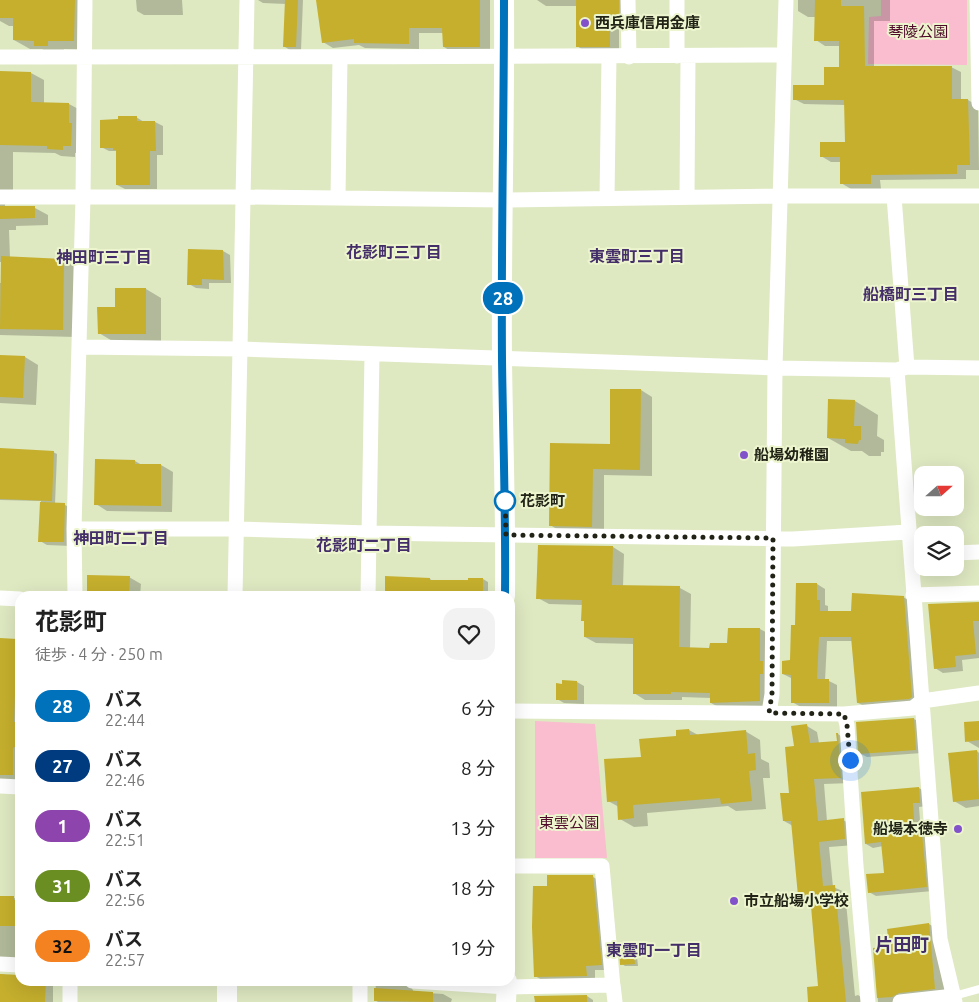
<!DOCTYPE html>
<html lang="ja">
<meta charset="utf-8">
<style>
body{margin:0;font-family:Ubuntu,"Noto Sans JP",sans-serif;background:#f2f2f2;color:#222;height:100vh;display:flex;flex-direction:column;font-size:19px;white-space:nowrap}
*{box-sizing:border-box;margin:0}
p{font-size:16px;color:#767676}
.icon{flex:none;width:28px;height:28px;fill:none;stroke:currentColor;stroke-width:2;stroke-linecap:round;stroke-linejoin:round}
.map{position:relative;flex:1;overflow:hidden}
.drawer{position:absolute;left:15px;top:591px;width:500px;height:395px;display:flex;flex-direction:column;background:#fff;border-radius:15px;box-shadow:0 5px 20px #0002}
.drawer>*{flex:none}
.badge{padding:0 10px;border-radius:16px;font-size:18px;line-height:32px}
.needle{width:32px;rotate:69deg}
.buttons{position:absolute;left:914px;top:466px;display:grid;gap:10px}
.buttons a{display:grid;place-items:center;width:50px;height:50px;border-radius:10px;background:#fff;box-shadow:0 5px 20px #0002;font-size:25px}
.you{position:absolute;width:25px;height:25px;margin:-12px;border:4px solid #fff;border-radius:50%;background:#1a73e8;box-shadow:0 0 0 8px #1a73e833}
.map>.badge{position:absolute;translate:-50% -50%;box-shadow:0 0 0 2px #fff}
.round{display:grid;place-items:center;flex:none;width:52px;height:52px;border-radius:15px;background:#f2f2f2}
.headline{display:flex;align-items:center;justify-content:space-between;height:85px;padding:0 20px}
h1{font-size:24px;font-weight:700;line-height:38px}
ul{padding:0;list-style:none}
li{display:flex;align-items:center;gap:15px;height:60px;padding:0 20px}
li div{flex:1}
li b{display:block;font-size:19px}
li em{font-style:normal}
li .badge{min-width:55px;font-weight:700;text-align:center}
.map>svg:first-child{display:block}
.green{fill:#fabccf}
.shadow{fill:#0003}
.building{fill:#c5af2d}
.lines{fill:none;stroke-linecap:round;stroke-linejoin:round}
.lane{stroke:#fff;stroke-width:8}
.street{stroke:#fff;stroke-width:15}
.secondary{stroke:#fff;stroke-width:20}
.line-casing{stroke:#fff;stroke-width:11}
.line{stroke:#0072bc;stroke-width:8}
.walk{stroke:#202315;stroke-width:5;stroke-dasharray:0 9}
.poi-dot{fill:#8252ca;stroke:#ecf5ce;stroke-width:2}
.stop-dot{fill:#fff;stroke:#0072bc;stroke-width:2.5}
.labels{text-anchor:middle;stroke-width:4;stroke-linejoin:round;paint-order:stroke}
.poi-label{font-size:15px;font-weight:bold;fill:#202315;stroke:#ecf5ce;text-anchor:start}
.park-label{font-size:15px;fill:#4f0a2a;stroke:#ecf5ce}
.stop-label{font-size:15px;font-weight:bold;fill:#202315;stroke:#ecf5ce;text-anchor:start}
.neighbourhood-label{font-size:16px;font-weight:bold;fill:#442e69;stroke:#ecf5ce}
.quarter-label{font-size:18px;font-weight:bold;fill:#442e69;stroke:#ecf5ce}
</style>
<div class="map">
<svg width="979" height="1002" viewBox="0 0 979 1002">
<rect width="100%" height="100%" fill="#dee8c1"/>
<path class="green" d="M881 0H967V65L868 64 869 17 881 16Z
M535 721 595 724 607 858H535Z"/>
<path class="shadow" d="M0 0H91L89 50 64 49V54H51L42 49H30L14 40V26H9L0 21Z
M136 0H182L183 15H144L137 11Z
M258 0H303L301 50H290L285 47 286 4 263 3Z
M317 0H490V53H454L444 47V33H419V49L365 48 359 45 333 48 323 42Z
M537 0H629L628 24H619V51L586 52 577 46V6H546Z
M798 0H890V21H874V67H951L961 72V100H968L978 106 979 170H966V179L880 180 881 189H851L841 183V162H831L821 156 846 143 845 105 804 104 794 99 825 87 840 68V46H825L816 40V17H808L798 11Z
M0 72 31 73 44 80V104H69L82 111 84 153H75V157L61 156 55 153 13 152V195L5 199V208H35L48 215V225L16 226V230H9L10 258 64 260 76 268V337L0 335V283H2V262H0Z
M136 117 144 122H155L163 126V155H157V189H125L117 185V151H109L101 147Z
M223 251 230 255 231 283H209V289L196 288 189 284Z
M146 289 161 298V342H114L99 333 117 308Z
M0 356 25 357 38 365 36 405 0 403Z
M641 390 652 397V476L604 475V533L562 532 550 525 551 445H611Z
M855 401 878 415 877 436 884 440V452H881V456H869L862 451H851L828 438Z
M0 450 53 452 57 454 55 504 65 505 73 509 71 546 47 545 40 541 41 501 0 500Z
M135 461 142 465H161L173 472 172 512 107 511 96 504Z
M613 547 624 554 623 587 680 588 691 594 690 649 711 650 728 645 729 629H760L771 635V707L722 709 711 703V698L682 697V700H645L634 693V644L596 643 585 637 583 605 549 604 538 598Z
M89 577H129L141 584 140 596H89Z
M386 577 430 579 433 581H469V579H483L488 582V596H385Z
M797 584H817L825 589V605L828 606V612H852L903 597 912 602 920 702 867 707 858 703 852 641H827L825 681H829L837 685V707H801L792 702 791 678 783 674 791 661 797 627Z
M979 603V658L962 660 963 671 943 673 935 668Z
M0 640H16L20 642V785H0Z
M577 682 584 686V704L564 703 557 699Z
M914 719 921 723 922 753 867 757 859 753Z
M979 722V748L967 741Z
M807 726 817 732 819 743 838 742V734L848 741 851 783 824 784 827 821 843 820 854 826 855 845 829 847 833 887 845 892 855 996 858 995 868 1002H809L819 987 812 901 809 902 799 896 793 826 784 821 790 794 795 747Z
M689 730 698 735 745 731 760 740 761 759 769 763 770 778H763L766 809 736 811 728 806 647 813 648 826 634 827 620 819 619 807 608 801 642 758Z
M977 751 979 753V806L966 808 954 801 949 754Z
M919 788 926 792 927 806 919 807 921 834 928 838 933 891 876 896 869 892 885 874 883 846 873 848 866 844Z
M593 877 602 882 610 970H595V980L544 981 535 976 548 887Z
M0 897 14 898 20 901V931H19L17 959 0 958Z
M929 924 939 930 945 994 904 1002H878L874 949 890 948Z
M633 945 636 947 638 966H625L622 964Z
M0 974 20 977V981H51L53 982V1002H0Z
M376 981H413L411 987 414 992 443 994 452 999 451 1002H378L375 1000Z
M587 996 593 1000V1002H605H533Z"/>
<path class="building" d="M0 0H75L74 41H48V46H34V41L13 40V18H0Z
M285 0H298L296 47H283Z
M316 0H480V47H443L442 28H409V44L354 43V39L322 43Z
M576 0H619V19H610V47H576Z
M815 0H841V6H864L865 66H952V99H968L970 165H957V174L871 175V184H840V157H820V142H845L844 100H793V85H824V67H839V41H814Z
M0 71 31 72V102L69 103V123H72L71 146H63V150L47 149V146L0 145Z
M118 116H137V121H155L156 151H150V185H116V150H113V148H100V120L118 119Z
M0 206H35V218L0 219Z
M188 249 223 250 224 280 202 279V285H187Z
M1 256 64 259 63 330 0 329Z
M115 288H146V334H98L97 307H115Z
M0 355 25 356 23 398 0 397Z
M610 389H641L640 470 593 469 592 527 549 526 550 443 610 444Z
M828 399 855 400 854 426H861V440H859L858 444 845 443V439L827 438Z
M0 448 54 451 52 501 0 499Z
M95 459 135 460V464H161V506L94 505Z
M40 502 65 503 64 542H38Z
M538 545 613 546 612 585 680 586 679 647 709 648 710 643H727L728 628H760V661H763V674H760V701L710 703V693L671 692V694H633V638L584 637V621H581L582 600 536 599Z
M87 575 130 576 129 596H87Z
M385 576 430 578V580H468V578H483V596H385Z
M796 583H817V600H820V611H851L852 593 904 596 912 697 909 699 857 703 851 637H819L817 679H829V703H791V675L782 674V661L790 660 791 625H795Z
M979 602V621H973L976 654 955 656 956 667 934 669 928 604Z
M0 638 17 639 14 722H20V744L13 748V775H0Z
M562 680 577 681V700H556V683L562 684Z
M914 718 916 750 858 754 856 722Z
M979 721V740L965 742 964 722Z
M807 724 810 743 837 741 836 733H838L841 778 814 779 818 821 844 818 845 839 819 842 823 886 835 885 846 1002H808L807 987 818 986 810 895 798 896 791 821H783L780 793H789L785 747 794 746 791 726Z
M689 729 690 735 746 730 748 754 755 753 756 770 749 771 752 801 721 804 720 798 633 805 634 818 618 820 617 801 607 802 604 759 641 757 639 739 676 736V730Z
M977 750 979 799 953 802 948 753Z
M919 787 920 803H913L915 834 922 833 927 887 868 893 866 874 884 873 881 842 865 844 861 792Z
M547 875H593L602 965 586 966 587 976 534 977 532 927 533 886H547Z
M0 896H14V900H20V926H0Z
M929 923 935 989 899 993 892 997 877 998 873 948 889 947 887 929Z
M633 944 635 964 620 965 619 945Z
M0 974 20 975 19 981H46L45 1002H0Z
M374 988 433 992V1002L374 1001Z
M587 995V1002H535L534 996Z"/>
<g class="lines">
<path class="lane" d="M954 996 979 989"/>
<path class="street" d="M628 0 629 57
M977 0 979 103
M677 56V0
M0 57C261 56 523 58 784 55
M894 196 907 367
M0 197H244L503 200 780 196H979
M687 197 688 56
M338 198 340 57
M607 198 609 57
M79 347 240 349 775 368 897 370 907 367 979 368
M897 370 940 939 955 1002
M74 529H236L369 533 793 539 908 532
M955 553 979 552
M913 595 979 593
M75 596 74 529 83 197 85 0
M235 596 247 0
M368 596 372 354
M0 598 20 599
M510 711 844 714 913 708 922 701 979 693
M769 713 772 694 775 368 786 0
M844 714 847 725 856 866 868 1002
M0 786 20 787
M510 866H602L613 987
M0 964 20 965
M360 981V1002
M412 981 507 987 613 985 615 1002
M70 1002V981
M900 1002 954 996"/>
<path class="secondary" d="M504 0C505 119 501 239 502 359 503 438 506 517 505 596
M227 1002V981
M506 1002 507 981"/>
</g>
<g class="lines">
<defs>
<path id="line" d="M504 0C504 119 501 239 502 359 503 438 506 517 505 596"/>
</defs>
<use href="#line" class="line-casing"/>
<use href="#line" class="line"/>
<path class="walk" d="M505 501V495L506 535 773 538 772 694 769 713 844 714 847 725 850 760"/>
</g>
<g class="poi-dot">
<circle cx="585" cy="23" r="5"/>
<circle cx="744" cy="455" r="5"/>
<circle cx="958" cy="829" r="5"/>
<circle cx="734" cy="901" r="5"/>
</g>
<circle class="stop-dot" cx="505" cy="501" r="10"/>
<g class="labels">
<g class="poi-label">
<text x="595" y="28">西兵庫信用金庫</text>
<text x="754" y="460">船場幼稚園</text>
<text x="948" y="834" text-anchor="end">船場本徳寺</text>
<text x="744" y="906">市立船場小学校</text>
</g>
<g class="park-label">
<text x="918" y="37">琴陵公園</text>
<text x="569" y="828">東雲公園</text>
</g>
<g class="stop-label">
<text x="520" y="506">花影町</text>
</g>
<g class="neighbourhood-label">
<text x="394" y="258">花影町三丁目</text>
<text x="637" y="262">東雲町三丁目</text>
<text x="104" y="263">神田町三丁目</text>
<text x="911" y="300">船橋町三丁目</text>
<text x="121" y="544">神田町二丁目</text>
<text x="364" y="551">花影町二丁目</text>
<text x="654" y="956">東雲町一丁目</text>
</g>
<g class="quarter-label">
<text x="902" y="951">片田町</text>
</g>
</g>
</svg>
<div class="buttons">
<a><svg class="needle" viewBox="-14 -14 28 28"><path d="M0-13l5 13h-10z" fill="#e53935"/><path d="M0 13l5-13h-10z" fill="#767676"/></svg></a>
<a><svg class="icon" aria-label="layers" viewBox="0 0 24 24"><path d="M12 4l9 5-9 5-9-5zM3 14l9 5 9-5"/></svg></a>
</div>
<div class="you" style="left:850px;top:760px"></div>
<b class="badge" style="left:503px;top:298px;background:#0072bc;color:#fff">28</b>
<section class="drawer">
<div class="headline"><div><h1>花影町</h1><p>徒歩 · 4 分 · 250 m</p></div><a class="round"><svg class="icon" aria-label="heart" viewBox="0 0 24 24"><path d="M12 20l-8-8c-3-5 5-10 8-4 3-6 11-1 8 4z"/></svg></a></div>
<ul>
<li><span class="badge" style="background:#0072bc;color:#fff">28</span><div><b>バス</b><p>22:44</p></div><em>6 分</em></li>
<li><span class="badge" style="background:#003b80;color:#fff">27</span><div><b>バス</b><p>22:46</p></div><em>8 分</em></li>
<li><span class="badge" style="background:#8e44ad;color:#fff">1</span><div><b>バス</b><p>22:51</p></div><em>13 分</em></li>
<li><span class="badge" style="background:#6b8e23;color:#fff">31</span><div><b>バス</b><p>22:56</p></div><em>18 分</em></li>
<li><span class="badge" style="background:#f58220;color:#111">32</span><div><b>バス</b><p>22:57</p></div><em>19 分</em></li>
</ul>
</section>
</div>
